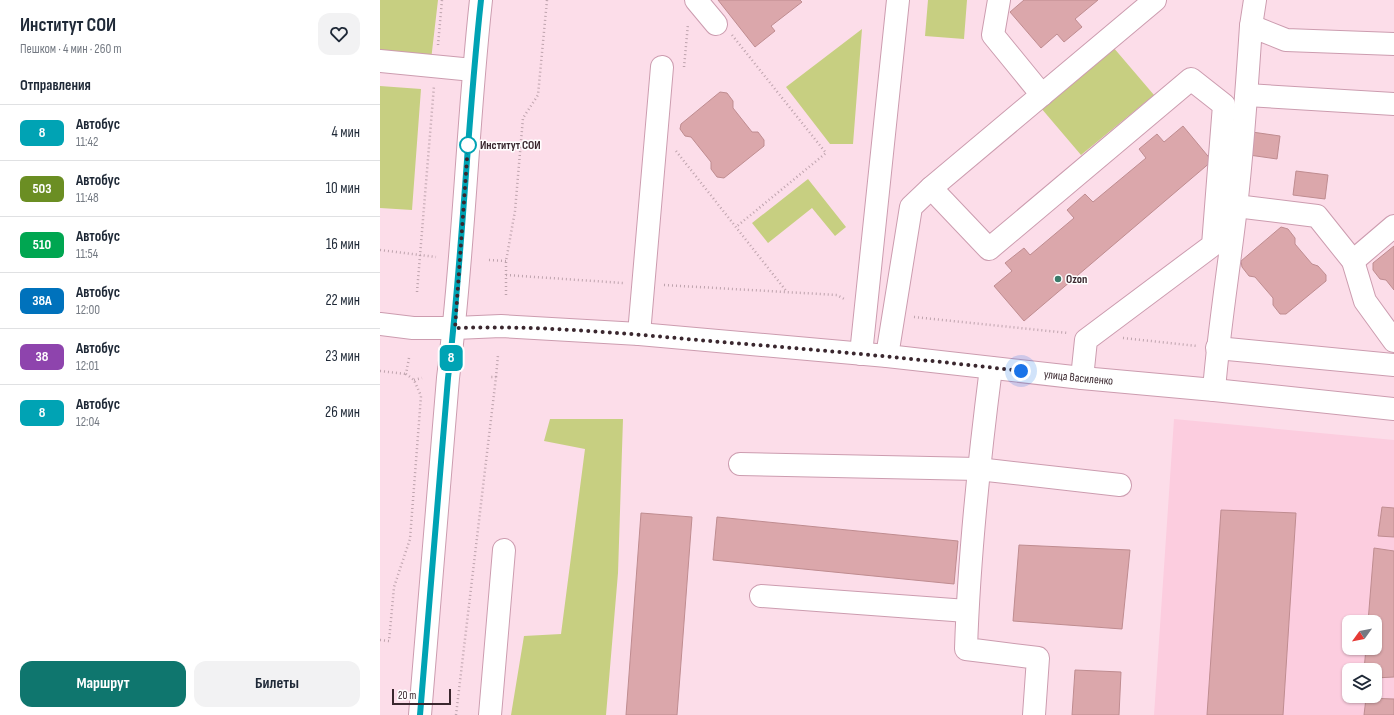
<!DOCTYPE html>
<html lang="ru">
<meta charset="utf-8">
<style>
body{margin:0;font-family:"Sofia Sans Condensed",sans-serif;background:#f2f2f3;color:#1f2937;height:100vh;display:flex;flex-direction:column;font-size:15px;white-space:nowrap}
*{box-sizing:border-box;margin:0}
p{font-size:13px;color:#747a83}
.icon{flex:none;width:22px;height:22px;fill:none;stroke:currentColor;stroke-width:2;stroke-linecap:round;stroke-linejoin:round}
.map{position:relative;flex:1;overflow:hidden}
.panel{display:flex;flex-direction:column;background:#fff;width:380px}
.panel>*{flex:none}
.badge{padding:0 8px;border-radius:6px;font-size:14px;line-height:26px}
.needle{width:26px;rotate:237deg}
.controls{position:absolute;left:962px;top:615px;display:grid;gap:8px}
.controls a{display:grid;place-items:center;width:40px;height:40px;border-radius:8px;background:#fff;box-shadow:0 1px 3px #0004;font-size:20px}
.scale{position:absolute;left:12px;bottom:10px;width:59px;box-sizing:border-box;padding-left:4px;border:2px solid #3a272e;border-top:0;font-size:11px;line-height:14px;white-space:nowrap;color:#3a272e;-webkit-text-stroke:3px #fff;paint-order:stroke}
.you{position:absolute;width:20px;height:20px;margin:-10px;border:3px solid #fff;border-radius:50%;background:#1a73e8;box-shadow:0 0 0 6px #1a73e833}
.map>.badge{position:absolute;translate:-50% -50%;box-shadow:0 0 0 2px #fff}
h2{padding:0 20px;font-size:15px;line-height:36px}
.round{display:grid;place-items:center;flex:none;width:42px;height:42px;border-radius:12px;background:#f2f2f3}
.head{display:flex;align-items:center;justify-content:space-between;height:68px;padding:0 20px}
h1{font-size:19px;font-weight:700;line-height:30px}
.cta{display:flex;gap:8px;margin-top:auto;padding:8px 20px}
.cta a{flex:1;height:46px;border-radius:12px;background:#0f766e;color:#fff;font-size:16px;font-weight:700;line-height:46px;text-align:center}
.cta a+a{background:#f2f2f3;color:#1f2937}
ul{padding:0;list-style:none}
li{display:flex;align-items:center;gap:12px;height:56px;padding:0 20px;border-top:1px solid #e0e1e3}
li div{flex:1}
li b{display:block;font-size:15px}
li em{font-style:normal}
li .badge{min-width:44px;font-weight:700;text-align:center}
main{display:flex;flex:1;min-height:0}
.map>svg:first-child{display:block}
.built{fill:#fccddf;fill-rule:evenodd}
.green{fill:#c7cf81}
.building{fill:#dba7ab;stroke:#bf8c90}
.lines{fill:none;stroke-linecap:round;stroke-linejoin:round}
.minor-casing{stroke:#cc9caf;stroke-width:24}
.major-casing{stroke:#cc9caf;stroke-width:24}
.path{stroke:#bea3ad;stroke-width:2.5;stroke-dasharray:1 3;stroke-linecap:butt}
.minor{stroke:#fff;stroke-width:22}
.major{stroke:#fff;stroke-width:22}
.line-casing{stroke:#fff;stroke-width:9}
.line{stroke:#00a3b4;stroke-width:6}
.walk{stroke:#3a272e;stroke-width:4;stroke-dasharray:0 7.2}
.stop-dot{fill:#fff;stroke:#00a3b4;stroke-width:2}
.poi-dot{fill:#3b7b6a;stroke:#fff;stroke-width:1.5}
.labels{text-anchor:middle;stroke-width:3;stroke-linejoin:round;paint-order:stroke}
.stop-label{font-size:12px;font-weight:bold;fill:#3a272e;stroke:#fff;text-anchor:start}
.poi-label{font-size:12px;font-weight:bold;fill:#3a272e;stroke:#fff;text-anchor:start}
.street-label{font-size:12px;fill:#3a272e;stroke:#fff}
</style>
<main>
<section class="panel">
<div class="head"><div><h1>Институт СОИ</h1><p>Пешком · 4 мин · 260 m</p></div><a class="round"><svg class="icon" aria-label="heart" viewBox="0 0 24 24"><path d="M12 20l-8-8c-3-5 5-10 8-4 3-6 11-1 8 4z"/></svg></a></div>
<h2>Отправления</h2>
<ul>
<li><span class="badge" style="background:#00a3b4;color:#fff">8</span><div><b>Автобус</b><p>11:42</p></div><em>4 мин</em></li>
<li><span class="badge" style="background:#6b8e23;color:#fff">503</span><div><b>Автобус</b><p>11:48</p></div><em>10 мин</em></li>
<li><span class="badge" style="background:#00a651;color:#fff">510</span><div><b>Автобус</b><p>11:54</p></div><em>16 мин</em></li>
<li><span class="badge" style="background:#0072bc;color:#fff">38А</span><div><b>Автобус</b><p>12:00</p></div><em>22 мин</em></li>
<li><span class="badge" style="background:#8e44ad;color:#fff">38</span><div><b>Автобус</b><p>12:01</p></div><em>23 мин</em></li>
<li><span class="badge" style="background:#00a3b4;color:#fff">8</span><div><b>Автобус</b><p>12:04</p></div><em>26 мин</em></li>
</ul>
<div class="cta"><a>Маршрут</a><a>Билеты</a></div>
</section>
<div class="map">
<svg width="1014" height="715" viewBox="0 0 1014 715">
<rect width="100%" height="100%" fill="#fcdde9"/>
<path class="built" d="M794 419 1014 440V715H774ZM969 622H995V648H969ZM969 670H995V696H969Z"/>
<path class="green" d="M0 0H58L51 60 0 53Z
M548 0H587L584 39 545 36Z
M482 29 473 144H450L406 87Z
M733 47 774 95 701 155 661 108Z
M0 86 41 89 32 210 0 208Z
M428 179 466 227 455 236 432 208 388 243 372 223Z
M170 419H243L238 573 226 715H131L144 636 181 634 205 449 164 441Z"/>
<path class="building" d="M338 0H420L422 2 391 26 395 31 375 47Z
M644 0H718L695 19 702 27 684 42 677 34 661 48 630 12Z
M340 92 347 93 353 101V108L372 132H378L384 140V146L344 178 337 177 331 169V162L311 137 305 136 300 129 301 124Z
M803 126 832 161 644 321 614 286 632 271 625 263 644 248 650 255 694 218 687 210 705 194 713 202 766 158 759 149 777 134 784 142Z
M872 132 900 136 897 159 869 155Z
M916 171 948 175 945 199 913 195Z
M901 227 908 229 915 238V244L932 264 938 266 946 275V281L906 314H900L893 305V298L875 277 869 276 862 267 861 261Z
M1014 246V290L1006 280 1000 279 993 270V263Z
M1002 507 1014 508V537L998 536Z
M841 510 916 513 903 715H827Z
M261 513 312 517 297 715H246Z
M337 517 578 541 574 584 333 560Z
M639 545 750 550 742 629 633 621Z
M994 548 1014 551V677L995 678V670H984L986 648H995V622H988Z
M695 670 741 672 739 715H692Z
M986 698 1014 699V715H984Z"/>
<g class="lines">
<defs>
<g id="minor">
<path d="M316 0 336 24"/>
<path d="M619 0 613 35 662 95"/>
<path d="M871 26 875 0"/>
<path d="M0 61 93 70"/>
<path d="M867 95 1014 104"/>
<path d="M551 188 609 249 811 79 844 105 833 245 706 340 702 378"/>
<path d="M856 206 937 216 973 261 985 301 1014 341"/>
<path d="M973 261 1014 226"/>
<path id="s1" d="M75 328 121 326 259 334 507 356 702 378 834 390 1014 409"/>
<path d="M259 334 282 67"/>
<path d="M837 348 1014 365"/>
<path d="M481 354 518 0"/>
<path d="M507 356 531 207 551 188 775 0"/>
<path d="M611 368C599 461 589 555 586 649L658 658 654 715"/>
<path d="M834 390C839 328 849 268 856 207 863 146 867 86 871 26L906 40 1014 44"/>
<path d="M360 464 598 469 740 485"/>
<path d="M381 596 587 611"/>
<path d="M110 715 124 550"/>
</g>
<path id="major" d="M0 324 33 328H75
M40 715 68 378C84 252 87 126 101 0"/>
</defs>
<use href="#minor" class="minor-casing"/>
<use href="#major" class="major-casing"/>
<path class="path" d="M352 35 446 153 356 227
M58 45 62 0
M304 67 308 24
M296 151 407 292
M0 250 56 257
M109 260 126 261
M126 275 243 283
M284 285 457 295 466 300
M37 292 54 86
M126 295V261L135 211 143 118 158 95 167 0
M534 317 688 333
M743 338 817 346
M0 371 26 374
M116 377 118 355
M34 380 42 378
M0 640 9 641 14 587 30 539 41 396 34 380 26 374 29 358
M76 715 116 377H110"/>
<use href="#minor" class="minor"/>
<use href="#major" class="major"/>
</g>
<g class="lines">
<defs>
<path id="line" d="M40 715 68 378C83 252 87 126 101 0"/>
</defs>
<use href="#line" class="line-casing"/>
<use href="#line" class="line"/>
<path class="walk" d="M88 145 75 328C163 325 252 334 340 342 441 350 541 359 641 371"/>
</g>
<circle class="stop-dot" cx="88" cy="145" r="8"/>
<circle class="poi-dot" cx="678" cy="279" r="4"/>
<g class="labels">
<g class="stop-label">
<text x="100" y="149">Институт СОИ</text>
</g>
<g class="poi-label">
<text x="686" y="283">Ozon</text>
</g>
<g class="street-label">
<text dy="4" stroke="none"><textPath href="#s1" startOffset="626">улица Василенко</textPath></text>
</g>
</g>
</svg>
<div class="controls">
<a><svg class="needle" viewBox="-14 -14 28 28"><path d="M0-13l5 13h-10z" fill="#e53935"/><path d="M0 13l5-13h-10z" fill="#747a83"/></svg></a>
<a><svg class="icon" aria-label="layers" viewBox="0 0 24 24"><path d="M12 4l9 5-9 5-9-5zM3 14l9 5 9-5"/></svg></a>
</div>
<div class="scale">20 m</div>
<div class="you" style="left:641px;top:371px"></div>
<b class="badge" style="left:71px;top:358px;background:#00a3b4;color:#fff">8</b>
</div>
</main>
